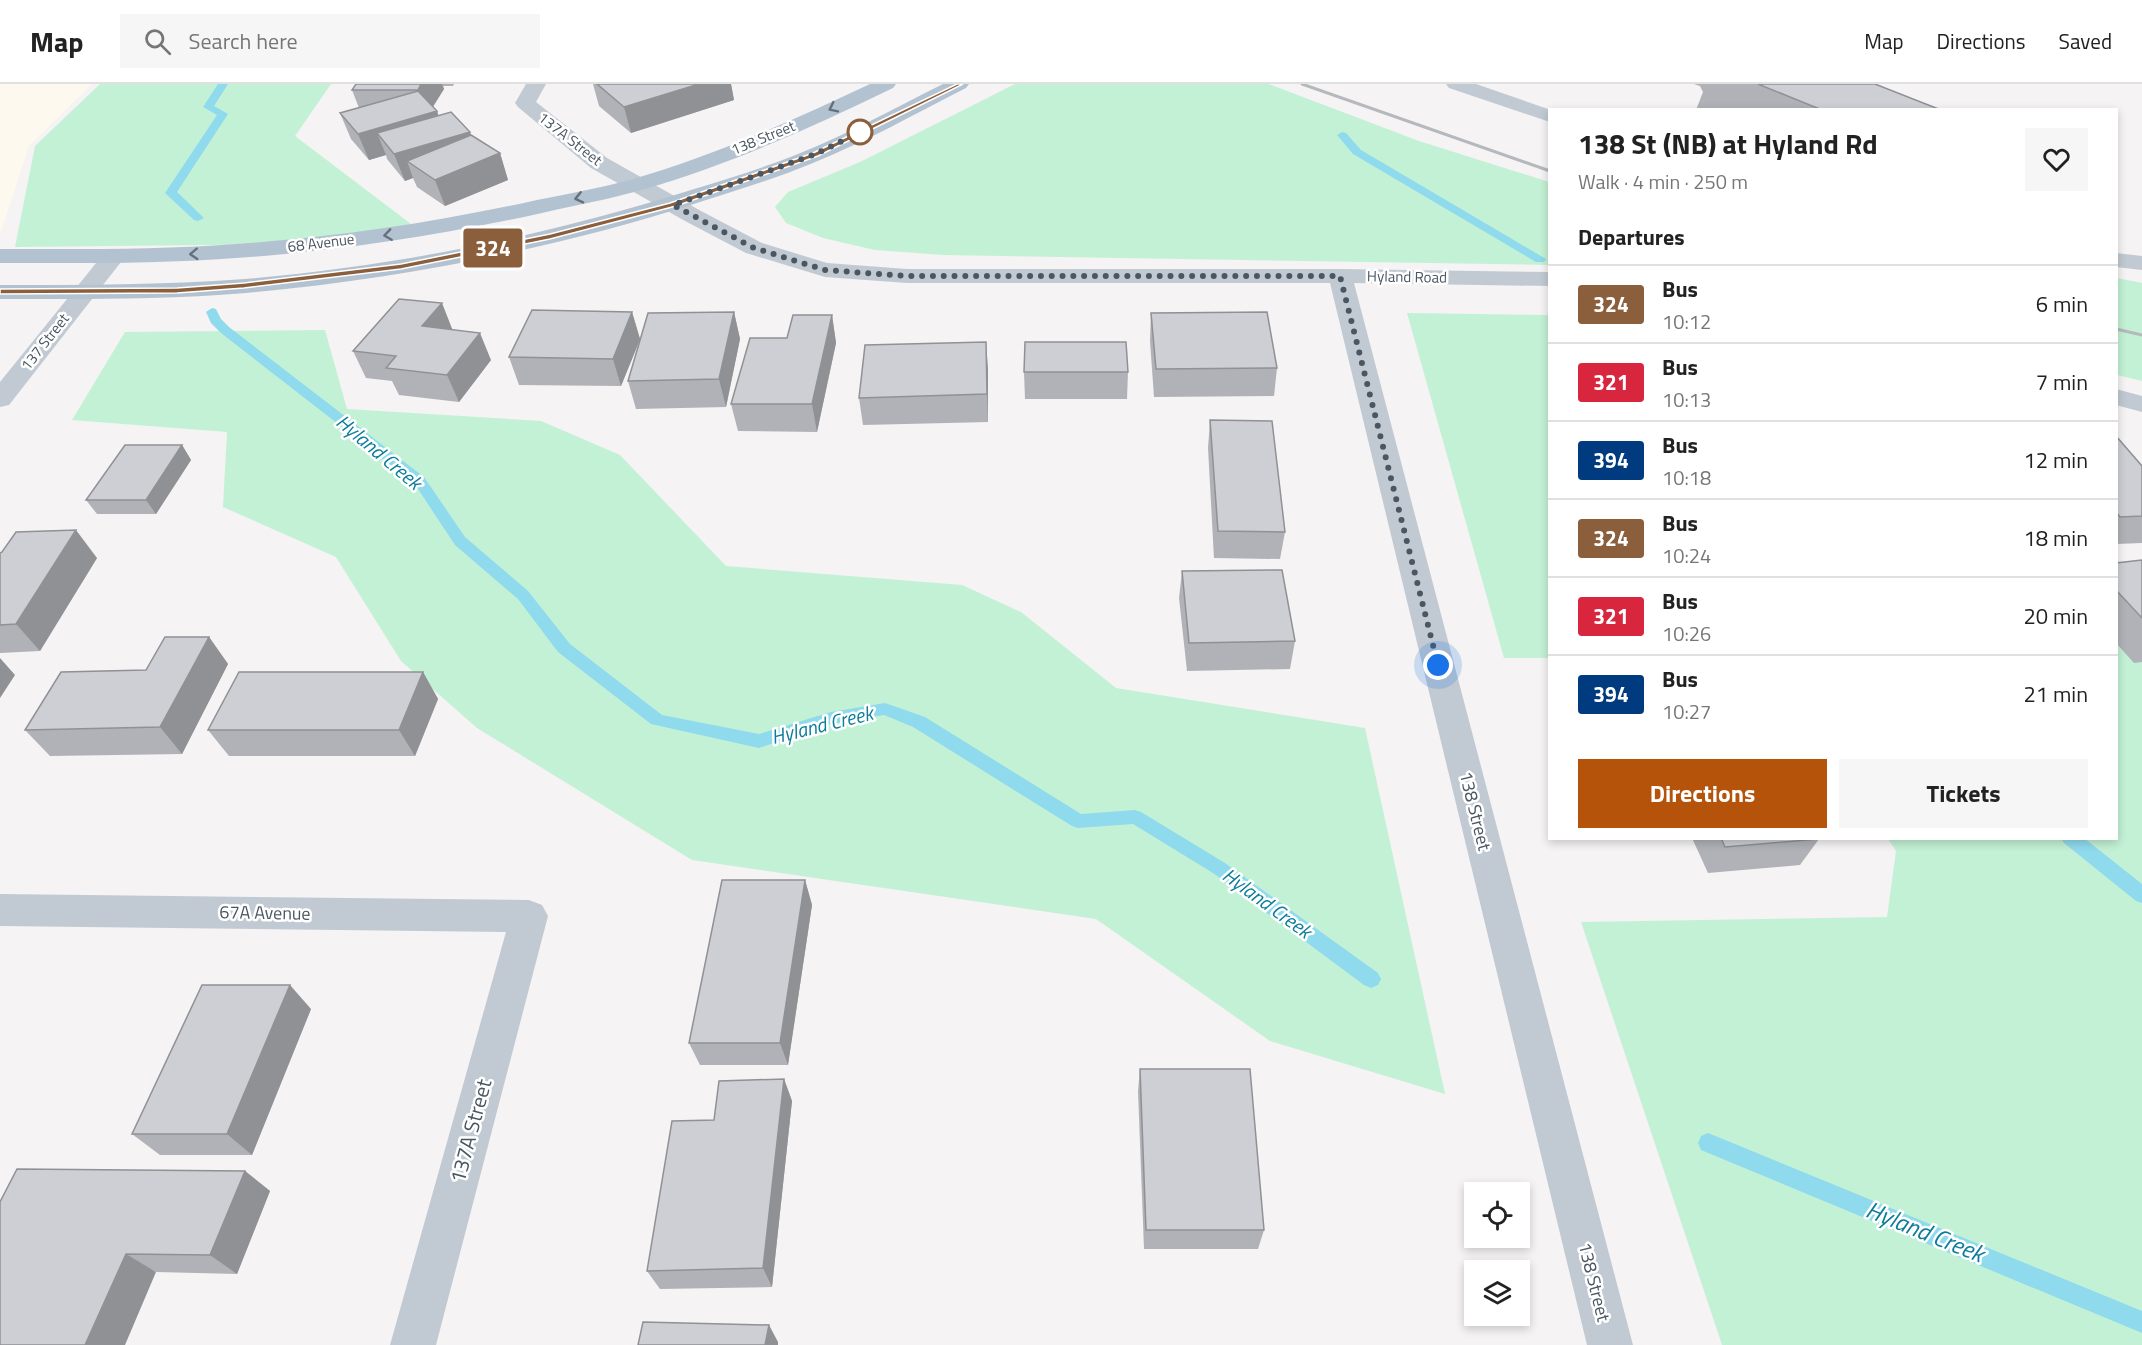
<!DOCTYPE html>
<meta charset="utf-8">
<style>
body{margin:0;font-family:"Titillium Web",sans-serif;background:#f6f6f6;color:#222;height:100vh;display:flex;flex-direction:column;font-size:22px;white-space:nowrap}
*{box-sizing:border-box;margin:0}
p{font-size:20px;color:#767676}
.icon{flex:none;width:33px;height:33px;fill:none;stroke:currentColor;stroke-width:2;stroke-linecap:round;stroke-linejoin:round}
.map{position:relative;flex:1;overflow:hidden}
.side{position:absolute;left:1548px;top:24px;width:570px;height:732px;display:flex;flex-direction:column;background:#fff;border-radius:0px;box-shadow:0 3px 9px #0003}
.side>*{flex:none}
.badge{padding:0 12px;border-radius:4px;font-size:21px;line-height:39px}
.fabs{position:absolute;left:1464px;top:1098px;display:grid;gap:12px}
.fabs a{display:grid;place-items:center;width:66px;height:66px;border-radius:0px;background:#fff;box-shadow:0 3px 9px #0003;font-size:30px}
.you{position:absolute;width:30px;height:30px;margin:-15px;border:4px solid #fff;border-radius:50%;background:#1a73e8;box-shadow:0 0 0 9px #1a73e833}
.map>.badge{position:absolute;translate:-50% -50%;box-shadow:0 0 0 3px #fff}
h2{padding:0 30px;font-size:22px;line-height:54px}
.round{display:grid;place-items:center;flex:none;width:63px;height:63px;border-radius:0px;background:#f6f6f6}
.summary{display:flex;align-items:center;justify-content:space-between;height:102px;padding:0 30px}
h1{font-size:28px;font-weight:700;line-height:45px}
.action{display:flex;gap:12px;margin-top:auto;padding:12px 30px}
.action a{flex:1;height:69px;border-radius:0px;background:#b45309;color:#fff;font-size:24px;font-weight:700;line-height:69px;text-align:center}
.action a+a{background:#f6f6f6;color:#222}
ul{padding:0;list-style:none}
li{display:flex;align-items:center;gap:18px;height:78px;padding:0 30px;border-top:2px solid #e0e0e0}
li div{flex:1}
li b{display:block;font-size:22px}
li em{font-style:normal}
li .badge{min-width:66px;font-weight:700;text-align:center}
header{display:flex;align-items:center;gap:36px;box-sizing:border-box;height:84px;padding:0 30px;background:#fff;border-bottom:2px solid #e0e0e0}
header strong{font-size:28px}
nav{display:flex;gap:33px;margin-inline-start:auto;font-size:21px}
.search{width:420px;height:54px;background:#f6f6f6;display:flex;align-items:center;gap:15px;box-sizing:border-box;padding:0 21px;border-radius:0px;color:#767676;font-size:22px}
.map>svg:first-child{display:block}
.commercial{fill:#fdf9ef}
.green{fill:#c3f1d5}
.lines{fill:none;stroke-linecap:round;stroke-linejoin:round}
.stream{fill:#90daee;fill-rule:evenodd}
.minor{fill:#c1cad2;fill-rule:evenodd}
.major{fill:#b3c2d1;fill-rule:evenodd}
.rail{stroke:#b5b8bd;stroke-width:3}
.wall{fill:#b0b2b7}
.shaded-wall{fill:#909195}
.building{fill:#cdcfd5;stroke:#909195;stroke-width:1.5}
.oneway{stroke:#64717d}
.line{fill:#8b5e3c;stroke:#fff;stroke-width:1.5}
.walk{stroke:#4a5661;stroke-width:6;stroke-dasharray:0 10.8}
.stop-dot{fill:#fff;stroke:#8b5e3c;stroke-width:3}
.labels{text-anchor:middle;stroke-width:5;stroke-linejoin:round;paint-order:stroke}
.far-street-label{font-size:15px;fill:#4a5661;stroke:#fff}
.street-label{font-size:18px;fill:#4a5661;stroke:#fff}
.water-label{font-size:20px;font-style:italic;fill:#0c7c9b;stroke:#fff}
.near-street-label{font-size:21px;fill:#4a5661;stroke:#fff}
.near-water-label{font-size:24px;font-style:italic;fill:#0c7c9b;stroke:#fff}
</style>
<header>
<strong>Map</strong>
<div class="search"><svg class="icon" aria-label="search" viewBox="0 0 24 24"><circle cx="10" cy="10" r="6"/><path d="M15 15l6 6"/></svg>Search here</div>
<nav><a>Map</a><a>Directions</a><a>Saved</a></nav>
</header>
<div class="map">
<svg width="2142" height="1261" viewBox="0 0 2142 1261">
<rect width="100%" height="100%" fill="#f5f3f3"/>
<path class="commercial" d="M0 0H92L29 62 0 151Z"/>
<path class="green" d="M100 0H331L295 52 411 140 300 160 15 163 35 62Z
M1015 0H1269L1419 57 1549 98V181L943 171 875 166 823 154 786 139 775 123 788 108 860 78Z
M2117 194 2142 199V297L2117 291Z
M1407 229 1549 231V574H1504Z
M325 246 347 325 541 337 620 371 726 482 962 501 1021 528 1116 604 1365 644 1445 1010 1270 957 1096 835 692 776 477 644 401 577 336 473 223 423 227 348 72 336 125 248Z
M2117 550 2142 563V1261H1722L1581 838 1887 833 1896 767 1888 755 2116 754Z"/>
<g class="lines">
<path class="stream" d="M218 0H228L214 22 228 30 177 108 202 132 204 134 198 137 194 136 165 109 217 31 203 23Z
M1342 48 1346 49 1361 66 1546 175 1544 178H1536L1353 70 1337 51Z
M212 224 216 225 221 235 229 243 424 393 465 453 528 507 570 560 662 631 759 650 831 628 885 619 925 633 1081 730 1135 726 1141 728 1225 779 1378 889 1381 895 1378 901 1371 904 1364 901 1213 789 1133 740 1078 744 1072 742 913 643 884 631 831 640 759 664 651 640 558 568 518 515 455 461 414 399 221 249 211 239 206 228Z
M2061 754H2084L2142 800V819L2136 817 2064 759Z
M1708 1049 2142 1227V1249L1701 1066 1698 1059 1701 1052Z"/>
<path class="minor" d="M526 0H546L536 18 607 74 701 127 762 159 827 179 907 185H1340L1550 188V202L1354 199 1633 1261H1587L1330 199H907L825 193 746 169 685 137 591 84 518 23 515 19Z
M1446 0H1476L1551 26 1550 38 1449 4Z
M113 166 121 168 125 173 121 178 9 321 0 323V298L105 168Z
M2116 169 2142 172V186L2116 183Z
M2116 305 2142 312V328L2116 321Z
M0 810 529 816 542 821 548 832 436 1261H390L506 848 0 842Z"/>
<path class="major" d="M870 0H896L893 4C813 43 731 80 645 105 611 115 576 121 542 129 441 151 339 167 236 174 157 180 79 179 0 179V165C79 165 157 166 236 160 337 153 437 138 537 116 568 110 599 104 630 96 713 72 792 37 870 0Z
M943 0H969L966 4C915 30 865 58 813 79 777 94 740 105 703 117 555 165 401 195 246 209 164 216 82 215 0 215V201C82 201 163 201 245 195 396 182 546 152 691 106 727 95 763 84 798 70 848 50 895 24 943 0Z"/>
<path class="rail" d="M1302 0 1550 87
M2116 245 2142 251"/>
</g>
<path class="wall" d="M356 0H454L453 2H443L444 5 433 23 437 27 438 31 500 69 508 96 445 122 417 103 413 94 405 97 387 75 386 71 369 76 351 55 340 29 359 24 352 6Z
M593 0H731L734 16 631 49 599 22Z
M1694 0H1875L1941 26H1696L1703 8 1700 2Z
M632 228 640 255 734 228 740 255 726 323 636 325 628 297 640 256 621 302 519 301 509 273Z
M1151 229 1277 284 1274 312 1154 313 1150 257Z
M832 231 836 259 817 348 738 347 731 320 787 254Z
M453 246 491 276 459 318 399 311 392 297 366 294 353 267Z
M988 285V338L863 341 859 314Z
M1024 288H1128L1127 315H1025Z
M1210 336 1285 448 1280 475 1214 474 1208 364Z
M2116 352 2142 382V459L2116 460Z
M182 361 191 376 156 430H97L86 416Z
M0 469 97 474 40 567 0 569Z
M2142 476V578L2134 579 2116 559V479Z
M1182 487 1295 557 1290 585 1187 587 1179 514Z
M209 553 228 580 182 670 50 672 25 646 146 586Z
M423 588 438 615 415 672H229L208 646Z
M1692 754H1818L1819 755 1800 781 1708 789Z
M805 796 812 821 788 981H700L689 959Z
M311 925 252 1071H160L132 1050Z
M1140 985 1264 1146 1258 1165H1144L1138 1007Z
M784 995 792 1017 772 1203 660 1205 647 1187 714 1036Z
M245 1087 270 1107 237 1190 156 1188 0 1118Z"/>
<path class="shaded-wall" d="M421 0H442L444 5 428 30 437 27 446 53 377 49 386 71 369 76 358 50 427 30 418 6Z
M699 0H731L734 16 631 49 624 23Z
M470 48 479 74 407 77 413 94 405 97 394 70Z
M500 69 508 96 445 122 435 96Z
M442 219 453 247 422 242Z
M632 228 640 255 621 302 613 275Z
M734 228 740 255 726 323 719 295Z
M832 231 836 259 817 348 812 320Z
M480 249 491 276 459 318 447 291Z
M986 258 988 285V338L987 310Z
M182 361 191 376 156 430 146 416Z
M76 446 97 474 40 567 16 540Z
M209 553 228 580 182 670 160 643Z
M0 574 15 591 0 614Z
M423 588 438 615 415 672 399 646Z
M805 796 812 821 788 981 780 959Z
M290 901 311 925 252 1071 227 1050Z
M784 995 792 1017 772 1203 763 1184Z
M245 1087 270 1107 237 1190 210 1171Z
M126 1170 156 1188 125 1261H85Z
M769 1241 778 1258V1261H765Z"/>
<path class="building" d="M356 0H421L418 6H352Z
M597 0H699L624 23Z
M1758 0H1875L1941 26H1822Z
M418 7 437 27 358 50 340 29Z
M451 28 470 48 394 70 377 49Z
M471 51 500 69 435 96 407 77Z
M399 215 442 219 422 242 480 249 447 291 386 284 396 272 353 267Z
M532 226 632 228 613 275 509 273Z
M734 228 719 295 628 297 648 229Z
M1267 228 1277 284 1156 285 1151 229Z
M793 231H832L812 320H731L750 254H787Z
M986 258 987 310 859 314 865 261Z
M1025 258H1126L1128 288H1024Z
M1210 336 1272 337 1285 448 1218 447Z
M2116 352 2142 382V432L2120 433 2116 428Z
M125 361H182L146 416H86Z
M76 446 16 540 0 541V469L2 468 16 448Z
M2142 476V534L2116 506V479Z
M1282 486 1295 557 1189 559 1182 487Z
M165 553H209L160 643 25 646 61 588 146 586Z
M239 588H423L399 646H208Z
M1721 754H1818L1819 755 1725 763Z
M722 796H805L780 959H689Z
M202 901H290L227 1050H132Z
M1140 985H1250L1264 1146H1146Z
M784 995 763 1184 647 1187 672 1037 714 1036 719 997Z
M17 1085 245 1087 210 1171 126 1170 85 1261H0V1118Z
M643 1238 769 1241 765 1261H638Z"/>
<defs><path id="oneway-chevron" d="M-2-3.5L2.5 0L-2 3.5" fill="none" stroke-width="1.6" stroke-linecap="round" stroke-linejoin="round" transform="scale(1.5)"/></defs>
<g class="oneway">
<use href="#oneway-chevron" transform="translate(833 24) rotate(154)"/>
<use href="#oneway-chevron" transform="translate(579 114) rotate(167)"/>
<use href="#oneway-chevron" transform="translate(388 151) rotate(172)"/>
<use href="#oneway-chevron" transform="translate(194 170) rotate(177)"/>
</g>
<path class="line" d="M957 0H963L818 72 676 122 550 155 401 185 244 204 177 209 0 210V205L177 204 244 199 401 180 550 150 670 119 813 69Z"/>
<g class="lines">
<path class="walk" d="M860 48 816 70 673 121 754 164 825 186 907 192H1340L1438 581"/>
</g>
<circle class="stop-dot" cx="860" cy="48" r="12"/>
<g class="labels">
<g class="far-street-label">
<text transform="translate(763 54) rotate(-22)" y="5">138 Street</text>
<text transform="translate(570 55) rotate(38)" y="5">137A Street</text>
<text transform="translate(321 159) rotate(-7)" y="5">68 Avenue</text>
<text transform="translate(1407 193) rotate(1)" y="5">Hyland Road</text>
<text transform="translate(45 258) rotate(-52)" y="5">137 Street</text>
</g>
<g class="street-label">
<text transform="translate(1475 727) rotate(76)" y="6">138 Street</text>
<text transform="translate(265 829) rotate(1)" y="6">67A Avenue</text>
<text transform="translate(1594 1198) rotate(76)" y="6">138 Street</text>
</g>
<g class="water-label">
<text transform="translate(379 368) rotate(40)" y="7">Hyland Creek</text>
<text transform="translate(822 641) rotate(-14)" y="7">Hyland Creek</text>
<text transform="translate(1267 819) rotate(36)" y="7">Hyland Creek</text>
</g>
<g class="near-street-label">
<text transform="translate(471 1047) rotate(-75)" y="7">137A Street</text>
</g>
<g class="near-water-label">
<text transform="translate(1925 1148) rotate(22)" y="8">Hyland Creek</text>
</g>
</g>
</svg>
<div class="fabs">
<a><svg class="icon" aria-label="locate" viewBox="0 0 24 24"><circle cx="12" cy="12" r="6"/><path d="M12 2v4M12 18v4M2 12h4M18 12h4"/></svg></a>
<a><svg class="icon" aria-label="layers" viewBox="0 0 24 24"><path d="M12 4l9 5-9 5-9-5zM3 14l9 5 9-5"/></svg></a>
</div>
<div class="you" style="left:1438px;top:581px"></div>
<b class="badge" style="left:493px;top:164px;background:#8b5e3c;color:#fff">324</b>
<section class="side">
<div class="summary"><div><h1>138 St (NB) at Hyland Rd</h1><p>Walk · 4 min · 250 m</p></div><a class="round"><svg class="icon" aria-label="heart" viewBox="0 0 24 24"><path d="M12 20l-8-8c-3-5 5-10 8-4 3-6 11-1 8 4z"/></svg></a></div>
<h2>Departures</h2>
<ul>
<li><span class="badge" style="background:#8b5e3c;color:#fff">324</span><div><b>Bus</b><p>10:12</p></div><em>6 min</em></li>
<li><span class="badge" style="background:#d7263d;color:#fff">321</span><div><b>Bus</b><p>10:13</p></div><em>7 min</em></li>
<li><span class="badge" style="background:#003b80;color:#fff">394</span><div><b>Bus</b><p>10:18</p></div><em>12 min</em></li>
<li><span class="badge" style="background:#8b5e3c;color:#fff">324</span><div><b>Bus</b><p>10:24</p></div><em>18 min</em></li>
<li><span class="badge" style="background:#d7263d;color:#fff">321</span><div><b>Bus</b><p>10:26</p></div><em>20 min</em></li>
<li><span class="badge" style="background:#003b80;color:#fff">394</span><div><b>Bus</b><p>10:27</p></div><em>21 min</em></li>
</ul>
<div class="action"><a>Directions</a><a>Tickets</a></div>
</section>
</div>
